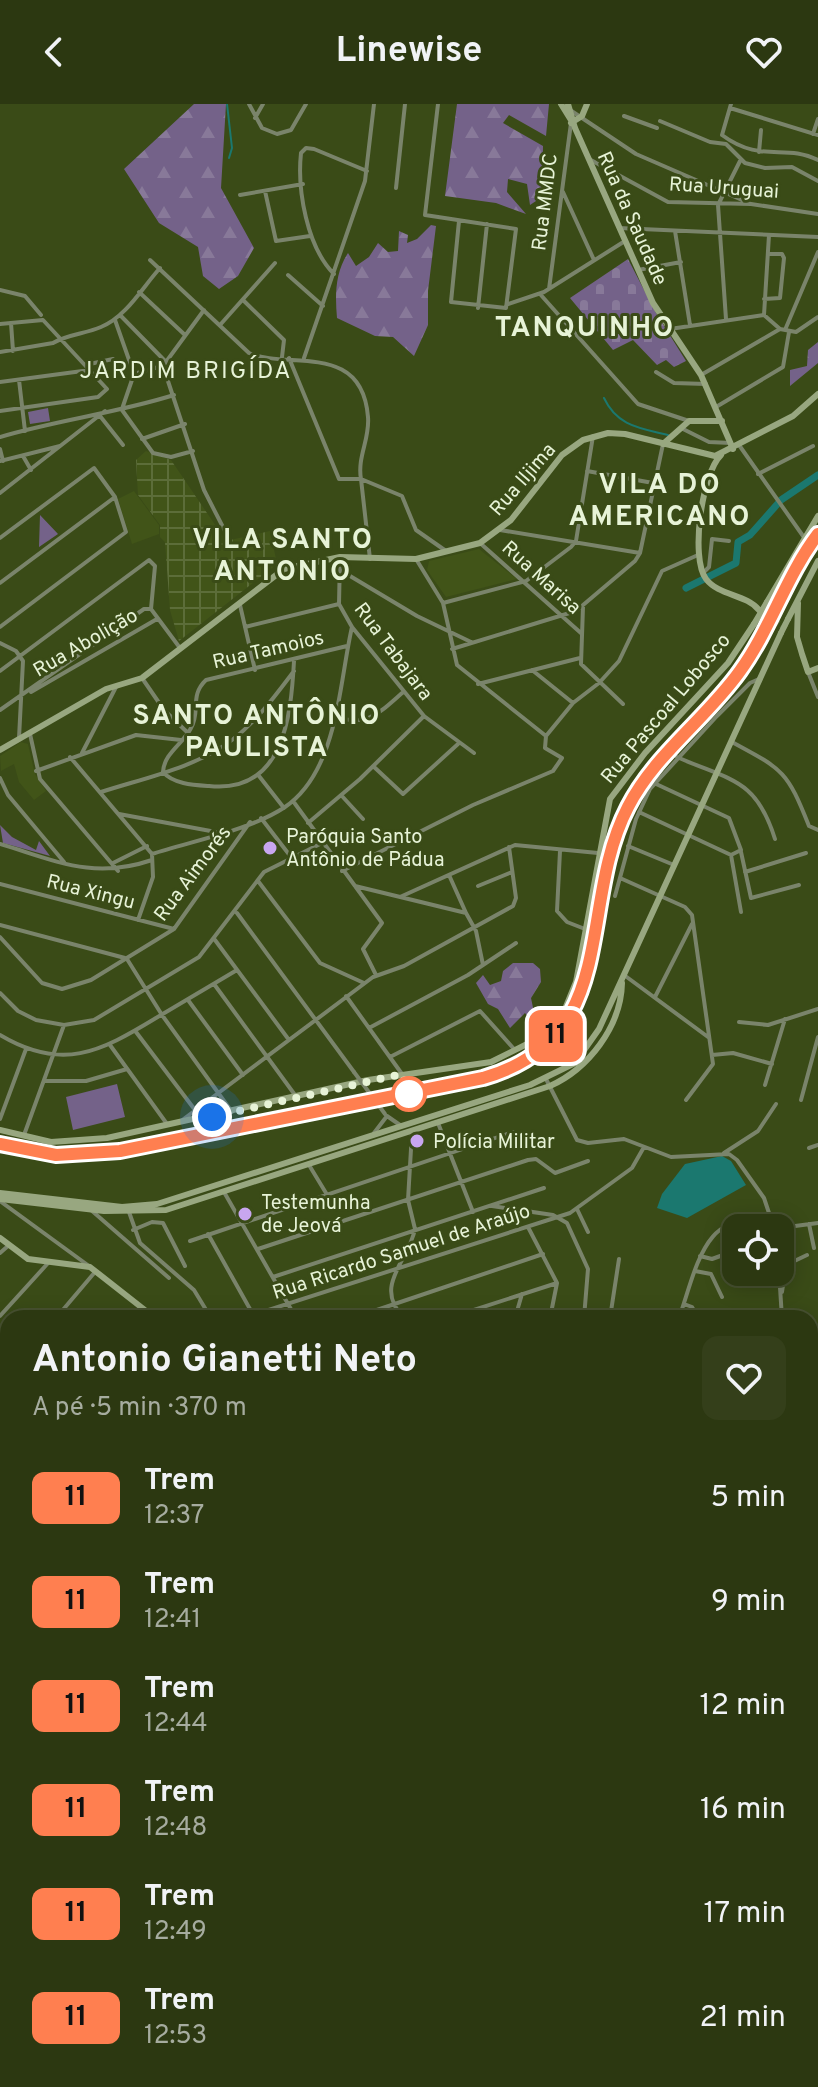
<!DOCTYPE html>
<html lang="pt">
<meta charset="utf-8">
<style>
body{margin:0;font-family:Overpass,sans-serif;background:#343f1a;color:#f1f3f6;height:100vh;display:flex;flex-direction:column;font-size:30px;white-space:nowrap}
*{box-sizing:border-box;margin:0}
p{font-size:26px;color:#a6ac9f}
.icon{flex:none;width:44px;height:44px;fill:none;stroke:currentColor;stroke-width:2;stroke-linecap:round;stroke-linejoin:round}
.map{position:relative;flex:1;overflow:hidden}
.details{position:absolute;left:0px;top:1206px;width:818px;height:778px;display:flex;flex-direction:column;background:#2c3811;border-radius:24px 24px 0 0;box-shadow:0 4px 20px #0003,0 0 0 2px #485231}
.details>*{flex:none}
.badge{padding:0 16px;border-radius:12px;font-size:28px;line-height:52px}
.fabs{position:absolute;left:722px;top:1110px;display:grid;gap:16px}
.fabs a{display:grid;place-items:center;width:72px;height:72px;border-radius:16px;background:#2c3811;box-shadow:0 4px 20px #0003,0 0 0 2px #485231;font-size:40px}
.you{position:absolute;width:40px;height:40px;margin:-20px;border:6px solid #fff;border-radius:50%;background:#1a73e8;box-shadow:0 0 0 12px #1a73e833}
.map>.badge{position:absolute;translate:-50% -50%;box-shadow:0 0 0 4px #fff}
.round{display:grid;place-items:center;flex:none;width:84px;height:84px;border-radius:16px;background:#343f1a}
.overview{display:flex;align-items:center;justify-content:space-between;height:136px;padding:0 32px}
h1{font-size:38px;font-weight:700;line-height:60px}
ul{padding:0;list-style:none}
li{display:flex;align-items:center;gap:24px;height:104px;padding:0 32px}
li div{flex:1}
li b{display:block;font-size:30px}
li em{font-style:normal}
li .badge{min-width:88px;font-weight:700;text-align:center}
header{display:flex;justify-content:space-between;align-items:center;height:104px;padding:0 32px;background:#2c3811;font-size:36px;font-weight:700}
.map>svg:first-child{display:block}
.built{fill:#415418}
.industrial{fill:url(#industrial-grid)}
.green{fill:#746289}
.forest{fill:url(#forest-firs)}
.cemetery{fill:url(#cemetery-stones)}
.water{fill:#1b786f}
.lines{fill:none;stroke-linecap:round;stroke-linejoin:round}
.stream{stroke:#1b786f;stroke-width:2}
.river{stroke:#1b786f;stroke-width:7}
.secondary-tunnel{stroke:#546434;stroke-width:6;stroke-dasharray:6 3;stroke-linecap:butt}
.street{stroke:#7a846b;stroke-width:4}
.secondary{stroke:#98a780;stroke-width:6}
.rail-casing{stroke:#c2cfae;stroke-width:5}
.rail{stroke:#3a4b17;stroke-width:2;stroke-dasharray:6;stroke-linecap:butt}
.street-bridge{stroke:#7a846b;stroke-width:4}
.secondary-bridge{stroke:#98a780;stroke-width:6}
.line-casing{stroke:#fff;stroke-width:18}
.line{stroke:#ff7f50;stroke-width:12}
.walk{stroke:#e7f3d7;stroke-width:8;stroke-dasharray:0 14.4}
.poi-dot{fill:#c8a6ef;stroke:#3a4b17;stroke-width:3}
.stop-dot{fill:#fff;stroke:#ff7f50;stroke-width:4}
.labels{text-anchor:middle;stroke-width:6;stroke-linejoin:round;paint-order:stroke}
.street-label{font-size:20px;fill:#e7f3d7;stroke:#3a4b17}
.poi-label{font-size:20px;fill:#e7f3d7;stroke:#3a4b17;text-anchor:start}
.quarter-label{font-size:24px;letter-spacing:2px;fill:#e7f3d7;stroke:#3a4b17}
.district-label{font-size:28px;font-weight:bold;letter-spacing:2px;fill:#e7f3d7;stroke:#3a4b17}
</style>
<header><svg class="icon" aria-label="back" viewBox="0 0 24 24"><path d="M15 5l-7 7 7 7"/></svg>Linewise<svg class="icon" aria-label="heart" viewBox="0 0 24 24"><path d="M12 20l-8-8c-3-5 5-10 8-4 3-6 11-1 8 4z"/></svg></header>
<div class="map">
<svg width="818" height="1983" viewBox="0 0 818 1983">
<defs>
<pattern id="industrial-grid" width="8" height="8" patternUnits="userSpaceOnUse" patternTransform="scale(2)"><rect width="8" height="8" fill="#415418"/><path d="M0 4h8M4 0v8" fill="none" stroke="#5c6d39"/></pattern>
<pattern id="forest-firs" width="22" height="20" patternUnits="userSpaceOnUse" patternTransform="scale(2)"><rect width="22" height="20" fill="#746289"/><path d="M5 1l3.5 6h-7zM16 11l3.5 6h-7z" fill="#887999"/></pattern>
<pattern id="cemetery-stones" width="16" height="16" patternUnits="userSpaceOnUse" patternTransform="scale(2)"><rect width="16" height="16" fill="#746289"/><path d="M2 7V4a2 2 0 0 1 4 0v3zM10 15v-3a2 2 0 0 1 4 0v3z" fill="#887999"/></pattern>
</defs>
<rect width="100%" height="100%" fill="#3a4b17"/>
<path class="built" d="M134 387 159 421V430L132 440 118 395Z
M479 445 517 475 446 493 427 466 429 457Z
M21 638 28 640 35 670 46 687 34 696 19 678 14 660 1 667 0 652Z"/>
<path class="industrial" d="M146 347 171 356 226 437 270 427 277 460 179 537 170 506 165 438 160 433V421L138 391 136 356Z"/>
<path class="green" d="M48 304 50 317 30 320 28 308Z
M0 721 12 733 36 746 39 737 50 752 3 739Z
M117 980 125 1013 73 1026 66 993Z"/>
<path class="forest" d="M194 0H226L221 84 254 144 238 172 219 185 203 172 198 143 159 119 124 65Z
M457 0H549L546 32 509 11 503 19 543 42 542 93 530 101 527 80 508 75 507 88 526 110 496 99 445 92Z
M431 121 436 122 428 187V221L414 252 393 233 375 232 337 214C335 191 335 169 348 149L356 162 369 153 378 139 388 148 398 147 399 127 408 131 407 139 417 135Z
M818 238V259L790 282V266L807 262 808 246Z
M40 411 58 430 39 443Z
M513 859H533L540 865 541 878 531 894 536 918 533 919 525 909 510 924 498 905 488 900 476 879 483 871 490 881 501 877 503 867Z
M810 1578 818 1580V1681L810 1680Z
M448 1976H515L518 1983H457Z"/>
<path class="cemetery" d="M628 155 656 209 686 257 674 263 666 256 657 261 633 236 613 246 570 194Z"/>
<path class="water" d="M722 1052 731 1057 746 1081 687 1114 657 1104 662 1090 685 1060Z"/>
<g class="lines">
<path class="stream" d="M227 0 232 44 229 54
M604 294C617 322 640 324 668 331
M0 1459 3 1460 8 1454
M0 1625 8 1612
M1 1710 8 1697
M810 1765 818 1764
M810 1864 818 1862
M8 1900V1909
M0 1971 8 1964
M130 1976 170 1983
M96 1983 102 1978 117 1976"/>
<path class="river" d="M686 484 736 459 738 438 750 431 781 396 818 371"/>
<path class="secondary-tunnel" d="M759 506 788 526"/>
<path class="street" d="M249 0 262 24 277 30 291 26 306 0
M438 0 425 111 516 125 506 204 451 198 459 117
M730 4 818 31
M570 6 636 50 749 99
M624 12 657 24
M255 14 263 0
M660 17 710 38 726 40 745 59 765 64 792 63 818 77
M813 30 818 15
M722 31C761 60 785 39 818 56
M722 31 731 0
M759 48 761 26
M589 55 668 98 751 100 818 110
M396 84 405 0
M265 87 276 137 310 132
M563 88 594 156
M240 91 303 80
M619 124 818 133
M675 127 690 221
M150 156 249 249C289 266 362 237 368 313 370 335 357 353 361 375L402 392 416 426 446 447
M638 166 681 158
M334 170C307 143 297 86 301 49L306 44 314 45 367 67
M288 171 323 202
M549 185 571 19
M0 186 25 192 41 211
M139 188 185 231
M540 190 638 300 689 317
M764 195 780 194 784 154 782 150H768
M244 197 284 236 282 253
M508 200 544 188 625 137
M478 204 487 120
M120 211 166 258
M764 211 769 131
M726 215 718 101 740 57
M115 216 134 270 122 305
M11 219 13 247
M0 220 43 216 107 285 98 293 0 307
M220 221 275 159
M670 225 764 211 780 225 796 228 818 213
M785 226 818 148
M0 248 53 239C68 230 85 230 101 223 126 213 142 184 160 164
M289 254 339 375H361L370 455
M304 254 365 77 374 0
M85 261 113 255
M163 262 204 386 228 433
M163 262 204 206
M656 268 674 279 706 280
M134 270 162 262
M701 271 780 225
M19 276 25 327
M0 278 90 266
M716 303 783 263 789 228
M122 306 153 349 171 353 193 347
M100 312 123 341
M681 324 709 338 731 339
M0 333C57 316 117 309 174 291
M142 335 185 320
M739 341 803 432
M0 345 3 357
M23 352 31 366
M0 357 60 342
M587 367 653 379
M758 370 813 342
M0 389 105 307
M500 426 640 449
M0 434 94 364 115 393 126 428 0 523
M480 439 582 530
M340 453 339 500 352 523 424 612 474 649
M416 455 443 499 457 561 546 632
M340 466 417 512 471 538
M703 469 709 463 712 435 729 437
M0 479 115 393
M443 499 526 477 571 443 576 437 593 332
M240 501 255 566
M583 503 581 560 623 600
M151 505 180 544
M245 523 339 500
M0 539 16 547 23 557 19 634
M452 545 576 507 635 457 640 449 663 340
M532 566 573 599
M0 567 149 456 155 462 151 505
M808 568 818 593
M142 574 164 606 188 629
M478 580 580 554
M31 588 157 515
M0 606 144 505H151
M333 611C365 625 378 610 402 589
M30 630 40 675 118 767
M546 632 573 599 599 579 619 557 662 467 698 451
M732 638C784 666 787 667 809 722L818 726
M82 649 116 583
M70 653 152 750 153 773 138 816
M677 653C731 677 756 674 775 735
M373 662 403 690 458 640
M36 667 136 631 181 636
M163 668C164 649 183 640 191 624 201 607 189 592 206 576L347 542
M163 668C173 680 194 681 209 682 284 690 291 612 294 557
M259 672 284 704
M0 674 8 691 64 758
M654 679 729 714 741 746 731 751
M101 688C144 674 195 664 232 636 257 617 275 592 294 567
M341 691 363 715
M293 697 382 819 363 845 376 871
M639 708 731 751
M119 710 216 728
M261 714 291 753
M308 719 360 675 424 612
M0 740C57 757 93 776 152 756
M628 742 674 761
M560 747 557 807 567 818 585 825
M741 748 751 794 799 781
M152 750C192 737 251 726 285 703 338 667 339 579 352 523
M731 751 741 808
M113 759 147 742
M342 767 473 701 553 667 562 654 545 644 546 632
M745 768 806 749
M449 771 466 809
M620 774 685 803 692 811 713 960 686 996
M258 777 320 859 364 879
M0 780 174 825
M355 782 466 809 476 827 483 861
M478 782 512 768
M615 792 636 715 650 685 717 612 750 579 759 575
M400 793 515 741 598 749
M237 809 354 968
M0 821 125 854
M0 833 42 879 62 885 91 876 174 825 250 718
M215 836 289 936
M127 855 162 911 232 1008
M624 871 708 933
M214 880 295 991
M0 889 18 907 36 916 64 921 94 916 199 853 264 768 322 739
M346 892 402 970
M655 893 692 820
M188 896 243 971
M739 918 768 921 818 905
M369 924 468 871 516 839
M136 928 195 1006
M0 931C62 968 100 948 156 914 183 898 210 882 237 866
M110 941 167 1020
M712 951 733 949 772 960
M390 953 480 907 514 945
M546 975 577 1036 588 1039 624 1035 671 1053 729 1050 737 1056 764 1094 774 1124
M44 977H86L127 965
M765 981 785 915
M801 996 818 933
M387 1012 400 1021
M0 1015 26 945
M181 1017 373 873 404 862 513 802 516 794 509 743
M438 1019 473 1108
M374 1029 387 1012
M24 1031 64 921
M809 1044 818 1041
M724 1049 758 1027 776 1000
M309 1061 326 1089
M224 1088 296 1214
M0 1097 89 1162
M492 1102 553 1111 567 1119 588 1165 584 1214
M577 1105 588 1128
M91 1106 169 1174
M129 1108 140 1139 194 1186 211 1214
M809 1120 814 1144
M528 1123 557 1179 550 1214
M780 1124 818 1119
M133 1126 152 1118 163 1119 185 1162
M208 1130 255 1214
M190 1137 513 1028
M258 1145 528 1056 536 1055 555 1069 588 1057
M0 1149 8 1142
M700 1152 712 1155 734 1147
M695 1167 711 1170 722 1193
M779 1168 782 1214
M273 1173 544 1084
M782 1188 786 1161 807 1151
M684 1200 692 1203 697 1212
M253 1211 570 1109 632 1064 644 1043
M0 1212 49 1158
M56 1214 95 1168
M135 1214 143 1204
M353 1214 543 1150
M404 1214C372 1182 409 1157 415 1125L408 1096 412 1028
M449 1214 557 1179
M515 1214 522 1190
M610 1214 619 1155
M679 1214C696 1167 705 1096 772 1124
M0 1316 8 1326
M810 1341 818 1343
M0 1358 8 1360
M810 1375 818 1378
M0 1385 8 1390
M0 1413 8 1404
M3 1455 8 1449
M810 1550 818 1554
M0 1765 8 1769
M810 1781 818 1794
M277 1976 283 1983"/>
<path class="secondary" d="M561 0 574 21
M568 0 575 24 653 199 701 271 733 345
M571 19 582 12 587 0
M663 340 689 317H722
M721 351C702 369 690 454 706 475 719 492 746 490 759 506
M767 498 818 412
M798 499 797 533 802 550
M788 515 818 457
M802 550 808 568 818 564
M0 646 106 585 142 574 284 465 340 453 416 455 480 439 511 416 562 351 583 336 608 329 625 330 715 352 793 312 818 290
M0 1026 51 1038 107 1034 368 976 491 958 543 932 563 910 576 878 610 695 645 649 728 559 754 520
M0 1089 122 1103 157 1100 530 981 575 959 599 925 781 529
M0 1095 104 1107 166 1106 550 982C588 965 621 923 622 879
M0 1134 28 1155 90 1163 155 1214
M810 1418 818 1408
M810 1714 818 1724"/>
<defs>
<path id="rail" d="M0 1045 59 1055 121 1051 500 973C628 916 580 803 631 703 656 653 705 622 737 578 769 534 785 480 818 435"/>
</defs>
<use href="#rail" class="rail-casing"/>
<use href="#rail" class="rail"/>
<path class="street-bridge" d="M354 968 385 1010"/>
<path class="secondary-bridge" d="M754 520 767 498
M781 529 788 515"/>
</g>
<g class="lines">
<defs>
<path id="line" d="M0 1040 56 1051 120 1047 483 974C623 934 576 803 628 703 655 650 706 615 740 567 771 524 786 472 818 430"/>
</defs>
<use href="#line" class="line-casing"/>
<use href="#line" class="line"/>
<path class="walk" d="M212 1013 402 970 409 990"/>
</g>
<g class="poi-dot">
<circle cx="270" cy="744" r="8"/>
<circle cx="417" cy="1037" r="8"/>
<circle cx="245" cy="1110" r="8"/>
</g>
<circle class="stop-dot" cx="409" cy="990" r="16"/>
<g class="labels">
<g class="street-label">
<text transform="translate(724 83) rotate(4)" y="7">Rua Uruguai</text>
<text transform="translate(544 98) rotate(-83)" y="7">Rua MMDC</text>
<text transform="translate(633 114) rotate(66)" y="7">Rua da Saudade</text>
<text transform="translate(522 375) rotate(-49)" y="7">Rua Iljima</text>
<text transform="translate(542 473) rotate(42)" y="7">Rua Marisa</text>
<text transform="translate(85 538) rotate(-30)" y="7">Rua Abolição</text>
<text transform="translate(268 545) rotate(-13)" y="7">Rua Tamoios</text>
<text transform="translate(394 547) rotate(53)" y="7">Rua Tabajara</text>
<text transform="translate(665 604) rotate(-50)" y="7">Rua Pascoal Lobosco</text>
<text transform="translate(192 769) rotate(-53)" y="7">Rua Aimorés</text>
<text transform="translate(91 787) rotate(14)" y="7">Rua Xingu</text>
<text transform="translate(401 1147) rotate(-18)" y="7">Rua Ricardo Samuel de Araújo</text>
</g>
<g class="poi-label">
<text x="286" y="739">Paróquia Santo<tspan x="286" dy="23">Antônio de Pádua</tspan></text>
<text x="433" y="1044">Polícia Militar</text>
<text x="261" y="1105">Testemunha<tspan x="261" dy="23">de Jeová</tspan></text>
</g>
<g class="quarter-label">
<text x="186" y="274">JARDIM BRIGÍDA</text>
</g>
<g class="district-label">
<text x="585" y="232">TANQUINHO</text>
<text x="660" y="389">VILA DO<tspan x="660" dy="32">AMERICANO</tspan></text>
<text x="283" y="444">VILA SANTO<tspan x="283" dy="32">ANTONIO</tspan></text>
<text x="257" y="620">SANTO ANTÔNIO<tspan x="257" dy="32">PAULISTA</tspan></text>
</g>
</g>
</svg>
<div class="fabs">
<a><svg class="icon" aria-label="locate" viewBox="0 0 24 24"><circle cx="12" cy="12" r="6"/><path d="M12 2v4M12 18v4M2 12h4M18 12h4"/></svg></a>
</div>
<div class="you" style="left:212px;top:1013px"></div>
<b class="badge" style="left:556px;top:932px;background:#ff7f50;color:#111">11</b>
<section class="details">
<div class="overview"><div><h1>Antonio Gianetti Neto</h1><p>A pé · 5 min · 370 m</p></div><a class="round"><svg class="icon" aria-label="heart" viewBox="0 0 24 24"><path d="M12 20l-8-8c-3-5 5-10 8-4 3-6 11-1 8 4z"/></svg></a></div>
<ul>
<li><span class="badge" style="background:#ff7f50;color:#111">11</span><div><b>Trem</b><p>12:37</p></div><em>5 min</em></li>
<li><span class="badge" style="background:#ff7f50;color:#111">11</span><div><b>Trem</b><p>12:41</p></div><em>9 min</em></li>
<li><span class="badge" style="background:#ff7f50;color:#111">11</span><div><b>Trem</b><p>12:44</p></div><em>12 min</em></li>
<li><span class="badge" style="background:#ff7f50;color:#111">11</span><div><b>Trem</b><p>12:48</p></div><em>16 min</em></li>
<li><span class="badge" style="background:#ff7f50;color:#111">11</span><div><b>Trem</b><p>12:49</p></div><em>17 min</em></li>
<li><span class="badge" style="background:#ff7f50;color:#111">11</span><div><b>Trem</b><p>12:53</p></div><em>21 min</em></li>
</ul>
</section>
</div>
